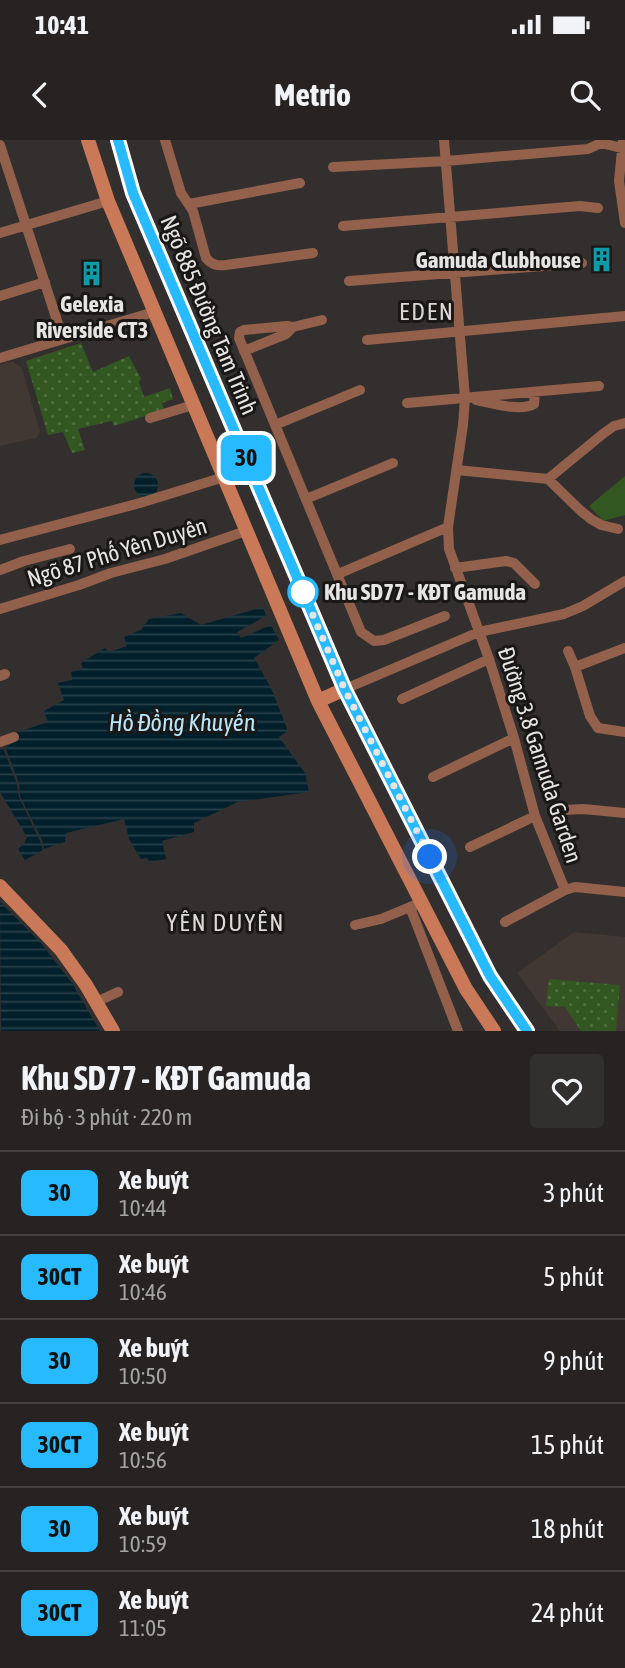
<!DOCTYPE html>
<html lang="vi">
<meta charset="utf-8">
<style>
body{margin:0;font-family:"Asap Condensed",sans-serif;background:#322f2f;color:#f1f3f6;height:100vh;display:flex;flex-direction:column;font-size:26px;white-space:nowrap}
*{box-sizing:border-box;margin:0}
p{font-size:23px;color:#a4a4a5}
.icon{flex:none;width:38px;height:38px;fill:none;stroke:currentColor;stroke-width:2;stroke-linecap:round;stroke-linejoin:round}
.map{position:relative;height:891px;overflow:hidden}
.panel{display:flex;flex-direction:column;background:#262322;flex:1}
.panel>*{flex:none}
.badge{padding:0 14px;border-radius:10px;font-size:24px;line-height:46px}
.you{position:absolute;width:35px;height:35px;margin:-18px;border:5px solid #fff;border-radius:50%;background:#1a73e8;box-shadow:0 0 0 10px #1a73e833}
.map>.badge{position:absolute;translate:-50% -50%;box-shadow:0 0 0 4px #fff}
.round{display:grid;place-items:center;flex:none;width:74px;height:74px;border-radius:7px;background:#322f2f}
.overview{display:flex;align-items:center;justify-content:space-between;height:119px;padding:0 21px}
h1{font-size:33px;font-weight:700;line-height:52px}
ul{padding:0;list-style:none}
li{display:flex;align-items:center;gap:21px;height:84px;padding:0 21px;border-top:2px solid #424040}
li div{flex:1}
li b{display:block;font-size:26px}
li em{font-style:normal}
li .badge{min-width:77px;font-weight:700;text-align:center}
.status{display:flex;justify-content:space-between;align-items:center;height:49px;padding:0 35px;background:#262322;direction:ltr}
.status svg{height:19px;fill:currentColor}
header{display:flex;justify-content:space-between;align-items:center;height:91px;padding:0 21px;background:#262322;font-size:32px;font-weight:700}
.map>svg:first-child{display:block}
.built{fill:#413733}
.grass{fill:url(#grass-dots)}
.park{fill:#325721}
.water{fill:url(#water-rules)}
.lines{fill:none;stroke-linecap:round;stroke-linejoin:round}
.street{stroke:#92604b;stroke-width:10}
.secondary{stroke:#c97958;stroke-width:14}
.line-casing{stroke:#fff;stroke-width:16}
.line{stroke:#27baff;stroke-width:10}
.walk{stroke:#e7e5e4;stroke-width:7;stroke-dasharray:0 12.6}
.stop-dot{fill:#fff;stroke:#27baff;stroke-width:3.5}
.labels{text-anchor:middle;stroke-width:6;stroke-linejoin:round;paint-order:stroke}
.poi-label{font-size:23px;font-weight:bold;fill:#e7e5e4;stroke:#191817;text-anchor:end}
.street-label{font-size:23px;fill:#e7e5e4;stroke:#191817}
.stop-label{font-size:23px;font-weight:bold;fill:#e7e5e4;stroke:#191817;text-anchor:start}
.neighbourhood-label{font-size:24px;letter-spacing:2px;fill:#ddd9d7;stroke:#191817}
.water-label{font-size:24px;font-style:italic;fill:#bae6fa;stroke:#191817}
</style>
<div class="status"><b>10:41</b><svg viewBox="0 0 49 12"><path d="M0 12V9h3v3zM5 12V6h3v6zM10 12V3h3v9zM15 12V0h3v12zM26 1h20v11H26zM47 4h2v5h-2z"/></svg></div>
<header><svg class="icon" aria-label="back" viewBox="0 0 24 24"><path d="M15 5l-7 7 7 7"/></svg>Metrio<svg class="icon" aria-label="search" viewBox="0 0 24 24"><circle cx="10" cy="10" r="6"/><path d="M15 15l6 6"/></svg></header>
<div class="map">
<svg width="625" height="891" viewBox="0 0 625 891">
<defs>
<pattern id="grass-dots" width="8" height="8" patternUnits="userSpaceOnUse" patternTransform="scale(1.75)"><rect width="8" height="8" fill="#325721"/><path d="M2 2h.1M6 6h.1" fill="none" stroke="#506f41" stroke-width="1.8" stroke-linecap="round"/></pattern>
<pattern id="water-rules" width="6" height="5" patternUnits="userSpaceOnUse" patternTransform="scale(1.75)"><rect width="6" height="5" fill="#02202b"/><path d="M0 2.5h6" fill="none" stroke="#27404a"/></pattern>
</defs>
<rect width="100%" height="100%" fill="#332f2e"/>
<path class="built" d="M12 221 22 228 40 292 36 298 0 306V225Z
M574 792 625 797V891H560L517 833Z"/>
<path class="grass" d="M81 203 93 232 129 216 141 239 139 242 144 257 170 248 173 259 162 263 164 270 114 286 112 281 78 289 85 310 72 313 63 292 48 295 26 221Z
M549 839 620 845 616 891H581L565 867 546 866Z"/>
<path class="park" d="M625 336V375L603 381 589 366Z"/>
<path class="water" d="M134 345a12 12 0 1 1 24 0a12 12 0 1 1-24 0Z
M263 467 266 476 237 492 241 498 271 485 279 500 254 518 271 548 288 591 279 597 305 633 309 652 238 662 194 683V692L162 701 166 719 149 722 147 718 141 719 129 699 124 679 66 693 65 702 44 709 42 700 20 656 19 643 5 607 13 603 15 593 48 582 44 571 64 560 58 543 72 540 71 532 83 529 81 523 105 508 109 512 127 506 124 497 141 490 149 479 181 473 201 485Z
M3 608 17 644 19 657 40 701 43 710 25 720 18 709 24 704 27 697 0 652V609Z
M0 762 40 802 72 843 100 891H1Z"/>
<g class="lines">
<path class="street" d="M165 0 181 53 193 71 206 118C212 125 217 126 226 125L313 113
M444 0 465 258 463 285 448 387 449 409 489 519 514 598 535 676 565 750
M623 0 619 41 625 83
M0 5 63 199
M333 27 446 21 588 9 601 3 625 9
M189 64 300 43
M343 86 580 66 598 68
M0 93 108 61
M349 141 582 123
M0 156 45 142
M322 180 293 187 287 186 244 190 240 192 239 198 361 492 374 501 384 500 445 476
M367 200 625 176
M244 211 286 194 293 187
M0 218 154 172
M476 260C491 263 521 272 534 264L535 252
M407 263 599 246
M150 278 193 265
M275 285 360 250
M457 330 548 339 581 371 591 379 601 385 618 389
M548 339 604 293 614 286 625 283
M306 359 393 323
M0 400 140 363 224 337
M455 428 506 421 514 423 535 444
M0 430 24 421 70 409
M338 434 448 387
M0 469 79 445 111 433 165 419 246 391
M568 511 575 527 590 576 598 588 625 592
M575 527 625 508
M0 536 5 534
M345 549 479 492 564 474 583 466 625 441
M402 559 489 519
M0 602 14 597
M433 637 514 598
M565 670 583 669 625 673
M470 707 535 676
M421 763 410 767 458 891
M505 782 565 750 575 747 625 752
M355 785 381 779 410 767
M96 862 118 852"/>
<path class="secondary" d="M88 0 108 61 318 561 466 849 494 891
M118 0 133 53 345 549 490 836 527 891
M318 561 345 549
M0 746 61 810 86 845 113 891"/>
</g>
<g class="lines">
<defs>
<path id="line" d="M118 0 133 53 345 550 490 836 527 891"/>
</defs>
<use href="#line" class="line-casing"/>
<use href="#line" class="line"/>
<path class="walk" d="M303 452 345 550 430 717"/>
</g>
<defs>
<symbol id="building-bare" viewBox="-9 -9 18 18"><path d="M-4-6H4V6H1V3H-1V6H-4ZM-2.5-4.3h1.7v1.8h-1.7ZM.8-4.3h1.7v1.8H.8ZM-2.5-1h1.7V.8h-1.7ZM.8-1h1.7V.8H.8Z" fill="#0f9aa8" stroke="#191817" stroke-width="2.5" paint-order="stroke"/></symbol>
</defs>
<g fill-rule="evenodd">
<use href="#building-bare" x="584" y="102" width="35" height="35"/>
<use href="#building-bare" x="74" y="116" width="35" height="35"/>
</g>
<circle class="stop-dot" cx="303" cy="452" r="14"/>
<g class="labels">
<g class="poi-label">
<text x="581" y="128">Gamuda Clubhouse</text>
<text x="92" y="172" text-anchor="middle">Gelexia<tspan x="92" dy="26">Riverside CT3</tspan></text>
</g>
<g class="street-label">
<text transform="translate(209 175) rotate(67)" y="8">Ngõ 885 Đường Tam Trinh</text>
<text transform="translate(117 412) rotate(-17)" y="8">Ngõ 87 Phố Yên Duyên</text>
<text transform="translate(540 615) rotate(72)" y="8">Đường 3.8 Gamuda Garden</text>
</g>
<g class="stop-label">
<text x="324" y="460">Khu SD77 - KĐT Gamuda</text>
</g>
<g class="neighbourhood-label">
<text x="427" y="180">EDEN</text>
<text x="226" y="791">YÊN DUYÊN</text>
</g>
<g class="water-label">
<text x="182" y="591">Hồ Đồng Khuyến</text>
</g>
</g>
</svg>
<div class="you" style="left:430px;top:717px"></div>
<b class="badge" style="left:246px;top:318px;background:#27baff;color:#111">30</b>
</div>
<section class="panel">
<div class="overview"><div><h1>Khu SD77 - KĐT Gamuda</h1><p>Đi bộ · 3 phút · 220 m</p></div><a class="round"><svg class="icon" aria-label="heart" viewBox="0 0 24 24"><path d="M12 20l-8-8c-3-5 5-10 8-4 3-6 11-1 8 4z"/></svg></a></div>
<ul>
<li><span class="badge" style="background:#27baff;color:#111">30</span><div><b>Xe buýt</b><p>10:44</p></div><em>3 phút</em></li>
<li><span class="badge" style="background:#27baff;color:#111">30CT</span><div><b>Xe buýt</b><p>10:46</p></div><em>5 phút</em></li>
<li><span class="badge" style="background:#27baff;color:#111">30</span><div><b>Xe buýt</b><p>10:50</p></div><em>9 phút</em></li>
<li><span class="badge" style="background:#27baff;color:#111">30CT</span><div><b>Xe buýt</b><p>10:56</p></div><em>15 phút</em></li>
<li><span class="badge" style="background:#27baff;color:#111">30</span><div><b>Xe buýt</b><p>10:59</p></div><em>18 phút</em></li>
<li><span class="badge" style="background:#27baff;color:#111">30CT</span><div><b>Xe buýt</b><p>11:05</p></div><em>24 phút</em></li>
</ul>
</section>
